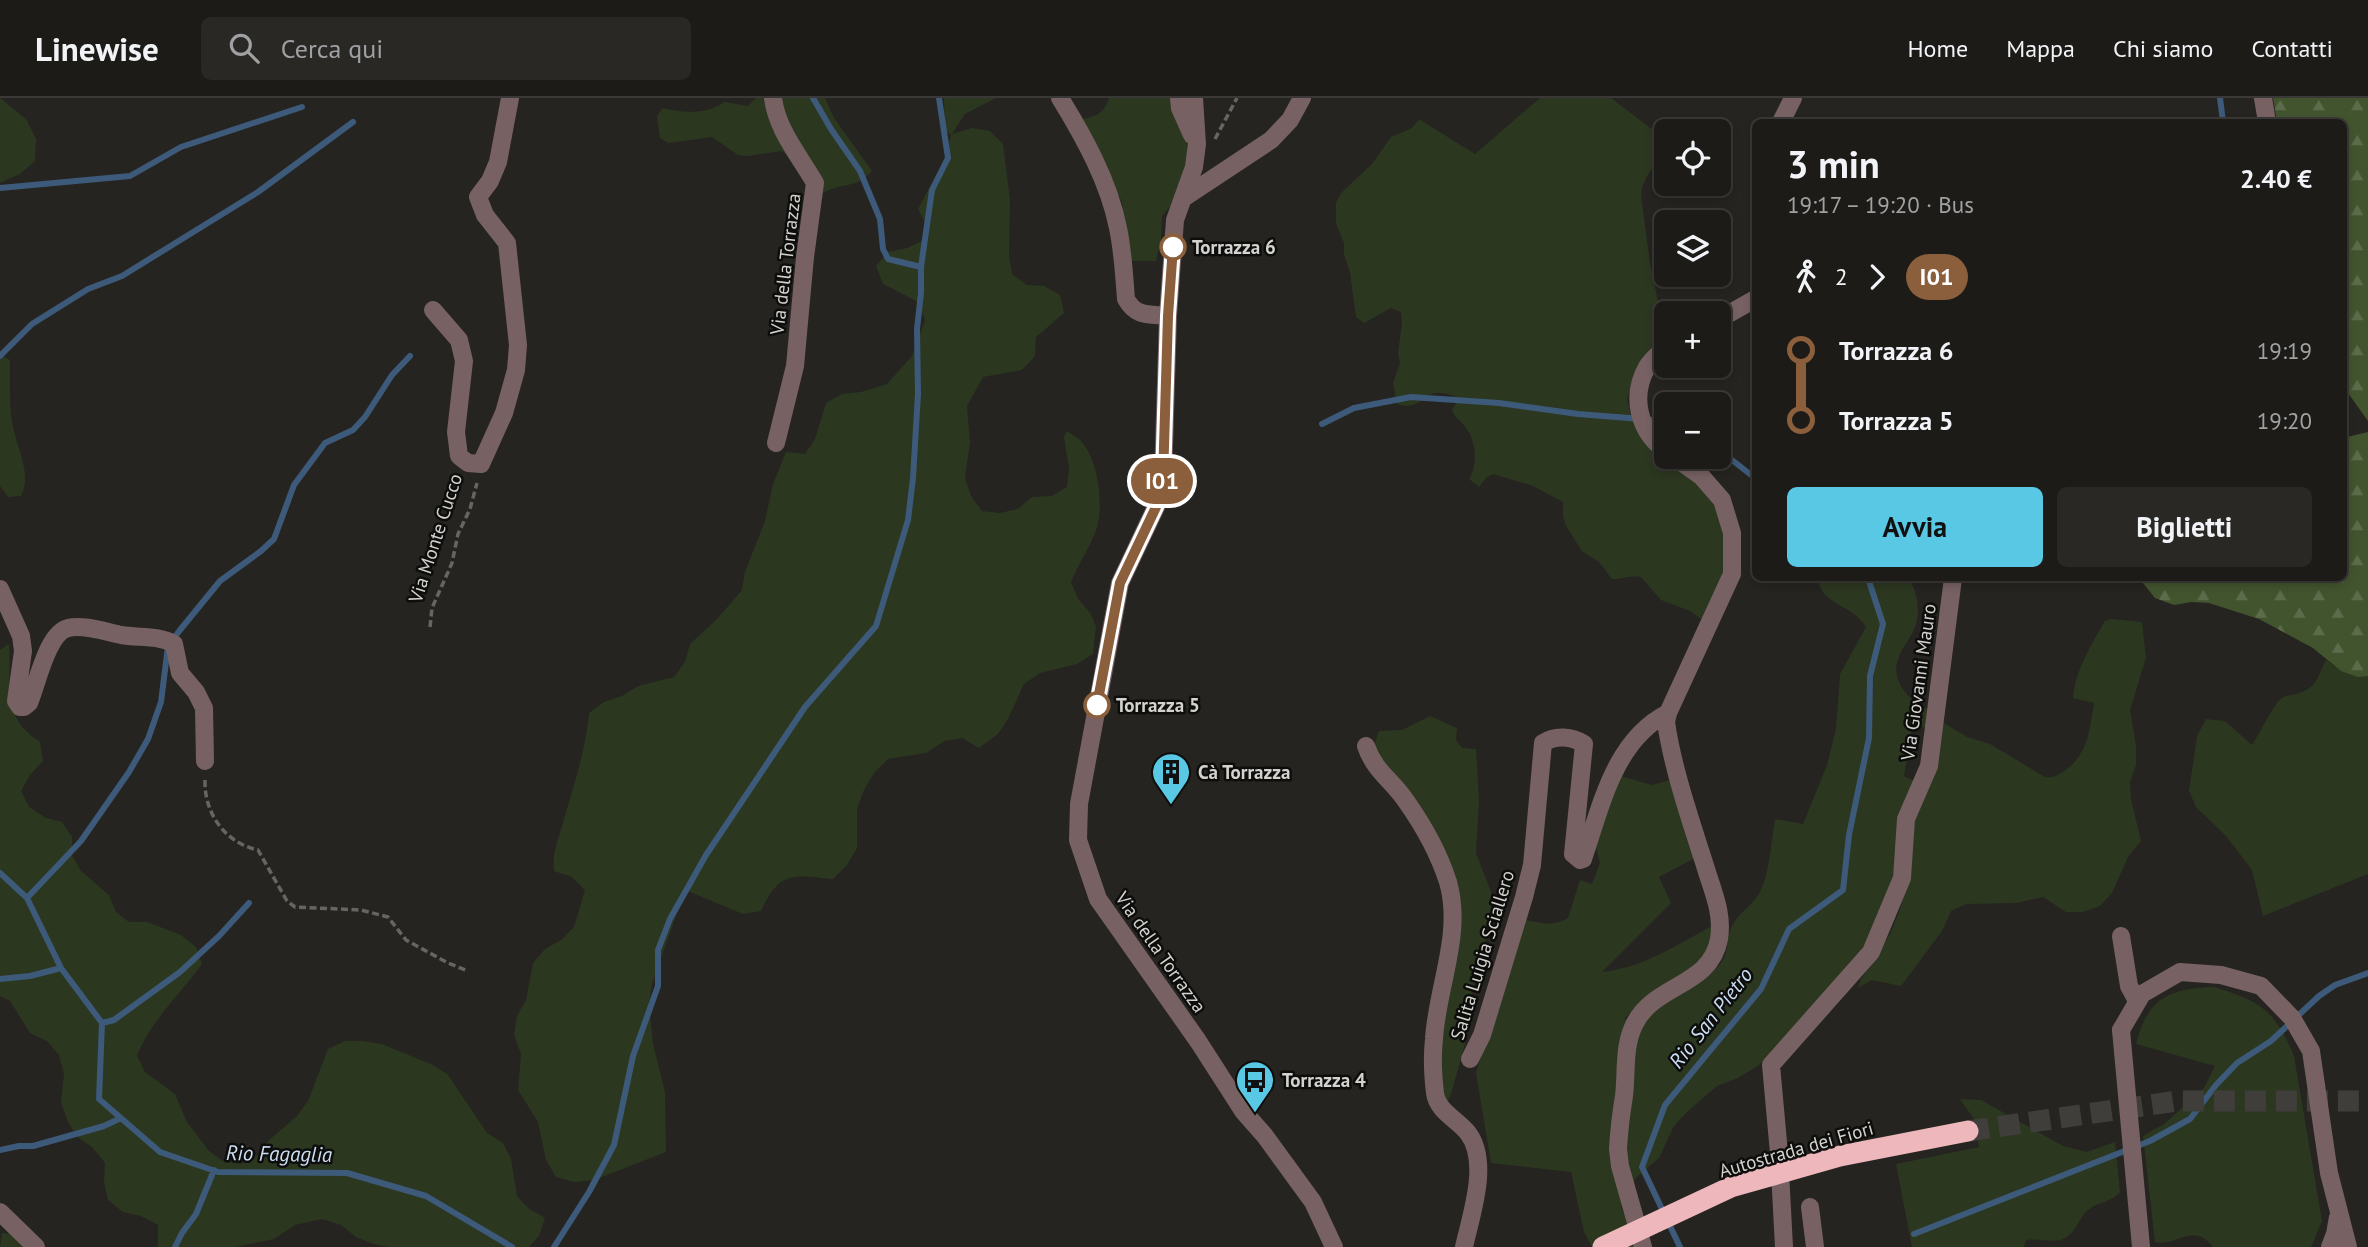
<!DOCTYPE html>
<html lang="it">
<meta charset="utf-8">
<style>
body{margin:0;font-family:"PT Sans",sans-serif;background:#292825;color:#f1f3f6;height:100vh;display:flex;flex-direction:column;font-size:26px;white-space:nowrap}
*{box-sizing:border-box;margin:0}
p{font-size:23px;color:#a0a1a2}
.icon{flex:none;width:38px;height:38px;fill:none;stroke:currentColor;stroke-width:2;stroke-linecap:round;stroke-linejoin:round}
.map{position:relative;flex:1;overflow:hidden}
.side{position:absolute;left:1752px;top:21px;width:595px;height:462px;display:flex;flex-direction:column;background:#1c1b18;border-radius:10px;box-shadow:0 4px 10px #0003,0 0 0 2px #3a3937}
.side>*{flex:none}
.badge{padding:0 14px;border-radius:23px;font-size:24px;line-height:46px}
.buttons{position:absolute;left:1654px;top:21px;display:grid;gap:14px}
.buttons a{display:grid;place-items:center;width:77px;height:77px;border-radius:10px;background:#1c1b18;box-shadow:0 4px 10px #0003,0 0 0 2px #3a3937;font-size:35px}
.map>.badge{position:absolute;translate:-50% -50%;box-shadow:0 0 0 4px #fff}
.legs{display:flex;align-items:center;gap:10px;height:77px;padding:0 35px;font-size:23px}
.legs p{margin-inline-start:auto}
.overview{display:flex;align-items:center;justify-content:space-between;height:119px;padding:0 35px}
h1{font-size:38px;font-weight:700;line-height:52px}
.button{display:flex;gap:14px;margin-top:auto;padding:14px 35px}
.button a{flex:1;height:80px;border-radius:10px;background:#58c8e4;color:#111;font-size:28px;font-weight:700;line-height:80px;text-align:center}
.button a+a{background:#292825;color:#f1f3f6}
ul{padding:0 35px;list-style:none}
li{display:flex;align-items:center;gap:24px;height:70px;font-size:26px}
li i{display:grid;place-items:center;width:10px;height:100%;margin:0 9px;background:currentColor}
li i::after{content:'';width:18px;height:18px;margin:-9px;border:5px solid;border-radius:50%;background:#1c1b18}
li p{margin-inline-start:auto}
li:first-child i{background:linear-gradient(#0000 50%,currentColor 0)}
li:last-child i{background:linear-gradient(currentColor 50%,#0000 0)}
header{display:flex;align-items:center;gap:42px;box-sizing:border-box;height:98px;padding:0 35px;background:#1c1b18;border-bottom:2px solid #3a3937}
header strong{font-size:33px}
nav{display:flex;gap:38px;margin-inline-start:auto;font-size:24px}
.search{width:490px;height:63px;background:#292825;display:flex;align-items:center;gap:18px;box-sizing:border-box;padding:0 24px;border-radius:10px;color:#a0a1a2;font-size:26px}
.map>svg:first-child{display:block}
.grass{fill:#2c3720}
.forest{fill:url(#forest-firs)}
.lines{fill:none;stroke-linecap:round;stroke-linejoin:round}
.stream{stroke:#3d5a7a;stroke-width:6}
.highway-tunnel{stroke:#3f3e3a;stroke-width:21;stroke-dasharray:21 10;stroke-linecap:butt}
.path{stroke:#666561;stroke-width:3.5;stroke-dasharray:7 3.5;stroke-linecap:butt}
.minor{stroke:#776163;stroke-width:18}
.minor-bridge{stroke:#776163;stroke-width:18}
.highway-bridge{stroke:#eeb7bb;stroke-width:21}
.line-1-casing{stroke:#fff;stroke-width:16}
.line-1{stroke:#8b5e3c;stroke-width:10}
.stop-1-dot{fill:#fff;stroke:#8b5e3c;stroke-width:3.5}
.labels{text-anchor:middle;stroke-width:5;stroke-linejoin:round;paint-order:stroke}
.stop-label{font-size:19px;font-weight:bold;fill:#d3d2cf;stroke:#0d0d0b;text-anchor:start}
.street-label{font-size:19px;fill:#d3d2cf;stroke:#0d0d0b}
.poi-label{font-size:19px;font-weight:bold;fill:#d3d2cf;stroke:#0d0d0b;text-anchor:start}
.water-label{font-size:21px;font-style:italic;fill:#caddf3;stroke:#0d0d0b}
</style>
<header>
<strong>Linewise</strong>
<div class="search"><svg class="icon" aria-label="search" viewBox="0 0 24 24"><circle cx="10" cy="10" r="6"/><path d="M15 15l6 6"/></svg>Cerca qui</div>
<nav><a>Home</a><a>Mappa</a><a>Chi siamo</a><a>Contatti</a></nav>
</header>
<div class="map">
<svg width="2368" height="1149" viewBox="0 0 2368 1149">
<defs>
<pattern id="forest-firs" width="22" height="20" patternUnits="userSpaceOnUse" patternTransform="scale(1.75)"><rect width="22" height="20" fill="#42542e"/><path d="M5 1l3.5 6h-7zM16 11l3.5 6h-7z" fill="#5c6c4b"/></pattern>
</defs>
<rect width="100%" height="100%" fill="#252420"/>
<path class="grass" d="M0 0 26 21 36 41 35 63 20 76 0 85Z
M756 0H768L792 60 781 53 748 58 738 57 712 39 669 45 660 40 657 19 662 10C685 15 705 17 725 4L748 8Z
M778 0H825L834 20 872 73C855 92 844 83 823 95L819 83 786 29Z
M944 0H996L965 16 952 36 972 30 990 33 1003 46 1010 102 1009 158 1012 176 1027 187 1044 188 1060 197 1064 215 1036 239 1035 258 1022 272 983 279 967 308 970 344 965 380 971 398 982 413 1000 415 1018 411 1032 399 1052 398 1067 389 1069 371 1064 339 1067 333C1071 336 1076 339 1080 342 1099 361 1105 411 1095 435 1088 452 1078 467 1071 484L1078 501 1090 515 1096 528 1093 556 1077 566 1040 575 1024 586 1008 621 998 636 979 650 962 640 944 643 926 655 888 661 874 675 864 692 857 711V750L847 767 833 781C792 777 780 772 761 813L743 816 685 792 652 886 649 906 653 946 665 994 666 1054 594 1082 574 1084 556 1079 546 1062 538 1024 518 992 521 956 514 937 517 918 526 902 533 865 545 851 561 842 574 829 585 792 572 779 554 773C552 752 559 741 564 721 574 686 586 651 589 615L604 604 622 598 638 588 674 579 685 564 690 546 717 521 742 492 745 474 765 423 773 386 786 354 805 356 815 341 826 305 842 296 861 294 887 286 912 258 925 222 918 204 883 186 876 168 888 154 907 150 924 142 927 128 918 111 944 62 951 37 945 32Z
M1109 0H1173L1176 19 1188 47V58L1173 105 1162 118 1161 142 1156 163H1130L1122 104 1080 22C1096 18 1104 16 1109 0Z
M1540 0H1611L1666 42C1666 61 1643 73 1641 97L1650 165 1666 242 1640 271 1627 301 1632 321 1639 334 1697 379 1722 414 1727 466 1717 498 1701 521 1690 513 1661 502 1641 479C1631 477 1623 481 1612 481L1599 464 1582 453 1566 428 1563 418V404L1533 388 1493 376 1487 379 1479 389 1469 381C1478 367 1476 343 1466 330 1461 323 1455 320 1452 312L1458 302 1454 298 1444 295H1434C1420 302 1414 312 1397 306L1393 285 1400 265 1398 255 1402 225 1401 214 1391 210 1364 225 1356 219 1350 175 1344 156V145L1336 126V105L1341 95 1372 66 1391 39 1412 30 1419 21 1475 56Z
M0 257 10 262C10 283 9 303 12 323 15 348 33 374 21 398L8 399 0 388Z
M1817 480H1909C1916 494 1920 505 1917 522 1914 537 1903 547 1898 561 1890 584 1911 605 1930 612L1927 630 1913 627 1912 630 1904 678 1914 683 1893 792 1870 841 1773 954 1759 967 1738 980 1717 988 1688 1013 1674 1028 1659 1060 1636 1080 1621 1109 1640 1149H1592L1584 1134 1571 1074 1491 1065 1476 975 1489 927 1525 822C1541 825 1554 829 1568 820L1580 782 1592 786 1600 765 1594 742 1617 677 1652 687 1675 681 1697 759 1659 779 1671 805 1602 874C1643 870 1678 846 1714 827L1709 853 1698 867 1658 891 1624 921 1642 923C1661 900 1690 892 1713 873 1732 857 1724 847 1731 830 1736 817 1752 807 1759 796 1770 775 1771 744 1775 721L1803 726 1827 667 1836 631 1840 576 1866 529C1853 506 1823 509 1817 480Z
M2111 521 2142 524 2146 560 2130 612 2136 648V667L2130 684 2131 701 2141 743 2128 759 2112 795 2100 808 2083 814H2066L2043 799 2017 805 1966 806 1951 813 1942 833 1901 888 1872 882 1858 890 1861 881 1889 838 1900 812 1905 792 1908 742 1942 624 1967 639 1990 646 2045 679C2052 680 2054 679 2061 675 2088 659 2089 634 2094 605L2073 600C2075 573 2091 547 2105 523Z
M9 546C12 588 0 618 40 644L43 663 30 677 21 693 29 709 46 720 62 724 72 739V757L81 773 109 797 116 814 129 824H147L181 837 196 849 202 866C180 897 151 922 137 958L145 974 175 996 187 1024 209 1053 223 1063 241 1066 258 1057 269 1042 297 1018 308 1003 328 951 345 943H363L382 946 433 967 448 977 487 1035 503 1045 511 1061 517 1098 529 1111 545 1120 539 1138 529 1149H389L373 1146 356 1139 341 1127 322 1121 295 1127 274 1141 235 1149H158V1127L141 1118 123 1114 108 1102 104 1084 105 1065 92 1049 76 1038 67 1022 61 1004 64 976 59 957 47 943 30 935 10 903 0 898V552Z
M2326 562C2339 572 2351 579 2368 578V776L2263 818 2252 772 2226 738 2196 709 2189 693 2197 638 2206 621 2225 623 2252 647C2260 636 2274 604 2283 599 2287 597 2294 597 2299 595 2319 588 2317 578 2326 562Z
M1430 618 1457 630 1456 642 1462 650 1476 651 1479 702 1476 755 1491 794 1492 830 1487 834 1466 917 1465 946 1451 996 1447 1004 1442 995 1440 936 1458 809 1381 668 1374 648 1379 633 1402 632Z
M2214 889C2260 903 2275 912 2294 958L2322 1123 2311 1149H2213C2193 1123 2178 1149 2155 1144L2143 1038 2164 1026 2204 990 2215 968 2136 946C2148 899 2169 891 2214 889Z
M1960 1001 1981 1002 2063 1048 2087 1054 2115 1044 2120 1094C2112 1104 2101 1103 2091 1110 2079 1117 2078 1133 2065 1140 2054 1146 2039 1140 2026 1142L2024 1149H1912L1896 1066 1979 1049 1974 1021Z
M2 1135 12 1136 26 1149H0Z"/>
<path class="forest" d="M2273 0H2368V323L2343 288V24H2277Z
M2368 334V578L2358 579 2341 573 2313 550 2259 521 2209 505 2191 504 2174 507 2155 500 2139 480H2343V340Z"/>
<g class="lines">
<path class="stream" d="M813 0 831 31 860 73 880 121 883 151 888 161 921 169
M2220 0 2223 24
M0 90 130 78 181 49 302 9
M0 258 32 226 88 191 122 178 258 94 353 24
M1322 326 1354 310 1411 299 1499 305 1578 316 1654 322 1666 328
M1718 351 1755 380
M0 775 27 800 61 870 102 925 99 1001 160 1054 218 1074 347 1075 426 1098 512 1149
M27 800 81 743 129 674 148 641 161 604 168 548 180 532 220 483 261 453 274 441 294 387 325 345 353 332 365 319 392 277 410 258
M0 881 30 878 61 870
M102 925 114 922 180 874 219 838 249 805
M0 1052 19 1048H33L104 1028 121 1020
M1914 1136 2150 1043 2190 1021 2216 987 2237 965 2271 943 2319 898 2335 887 2368 875
M175 1149 182 1135 196 1116 214 1072
M554 1149 589 1094 614 1047 633 958 658 888V852L670 821 706 757 805 609 876 528 908 422 913 380 918 296 917 231 921 195V169L932 92 948 60 939 0
M1680 1149 1642 1069 1665 1007 1761 891 1789 831 1843 792 1849 737 1869 640 1870 578 1883 526 1868 480"/>
<path class="highway-tunnel" d="M1968 1033 2178 1003H2368"/>
<path class="path" d="M1215 41 1237 0
M430 529 432 510 452 465 458 436 470 411 477 385
M205 682C204 715 225 745 258 752L287 803 295 809 361 812 388 819 406 842 448 865 468 873"/>
<path class="minor" d="M773 0C777 32 799 57 815 85L805 159 795 268 776 345
M1060 0C1084 39 1109 84 1118 130 1123 153 1124 177 1126 201 1136 219 1148 216 1168 218
M1179 0 1180 10 1192 37
M1194 0 1197 46 1194 69 1175 122 1168 218 1163 381 1156 409 1120 485 1079 706 1078 742 1098 801 1198 943 1243 1013 1265 1038 1313 1104 1334 1149
M2263 0 2267 24
M1781 24 1793 0
M1185 99 1271 42 1290 22 1302 0
M433 212 459 242 464 263 456 334 459 358 468 365 481 366 504 315 516 272 518 247 507 145 485 117 478 99 490 83 498 64 510 0
M1718 222 1755 201
M1666 249C1660 255 1651 262 1647 269 1630 299 1639 334 1666 353
M0 491 21 538 23 553 16 603 20 609H24L29 605C37 587 47 535 68 530 83 526 106 534 121 537 139 540 159 537 174 546L180 575 196 594 204 610 205 663
M1366 648C1375 674 1392 682 1406 703 1423 727 1439 756 1448 784 1463 836 1437 889 1434 941 1432 958 1433 978 1435 995 1437 1013 1458 1022 1468 1035 1490 1064 1471 1117 1464 1149
M2121 838 2129 888 2137 903
M2121 932 2142 896 2180 874 2221 877 2261 888 2292 920 2311 953 2329 1075 2348 1149
M1470 961 1482 937 1524 799 1532 767 1543 645C1555 637 1572 638 1584 646L1573 756 1580 762 1583 761C1601 709 1614 642 1668 615
M1810 1109 1815 1149
M0 1114 36 1149
M1643 1149 1620 1068 1618 1051C1619 1033 1621 1016 1624 998 1627 973 1623 948 1635 925 1655 886 1711 888 1719 841 1723 817 1714 796 1707 774 1692 726 1673 673 1666 624L1668 615 1732 476V435L1722 402 1702 379 1674 359
M1784 1149 1779 1055 1771 967 1871 854 1902 780 1906 721 1929 668 1953 480
M2330 1149 2335 1136 2338 1119"/>
<path class="minor-bridge" d="M2121 932 2141 1149"/>
<path class="highway-bridge" d="M1603 1149 1731 1089 1840 1058 1968 1033"/>
</g>
<g class="lines">
<defs>
<path id="line-1" d="M1097 607 1120 485 1156 409 1163 381 1168 218 1173 149"/>
</defs>
<use href="#line-1" class="line-1-casing"/>
<use href="#line-1" class="line-1"/>
</g>
<defs>
<symbol id="building-pin" viewBox="-11 -11 22 30"><path d="M0 17L-7.5 6A9.5 9.5 0 1 1 7.5 6Z" fill="#58c8e4" stroke="#0d0d0b"/><path d="M-4-6H4V6H1V3H-1V6H-4ZM-2.5-4.3h1.7v1.8h-1.7ZM.8-4.3h1.7v1.8H.8ZM-2.5-1h1.7V.8h-1.7ZM.8-1h1.7V.8H.8Z" fill="#111"/></symbol>
<symbol id="bus-pin" viewBox="-11 -11 22 30"><path d="M0 17L-7.5 6A9.5 9.5 0 1 1 7.5 6Z" fill="#58c8e4" stroke="#0d0d0b"/><path d="M-5-6H5V4H4V6H2V4H-2V6H-4V4H-5ZM-3.5-4V0h7V-4ZM-3.5 1.2v1.5H-2V1.2ZM2 1.2v1.5H3.5V1.2Z" fill="#111"/></symbol>
</defs>
<g fill-rule="evenodd">
<use href="#building-pin" x="1149" y="652" width="44" height="60"/>
<use href="#bus-pin" x="1233" y="960" width="44" height="60"/>
</g>
<g class="stop-1-dot">
<circle cx="1173" cy="149" r="12"/>
<circle cx="1097" cy="607" r="12"/>
</g>
<g class="labels">
<g class="stop-label">
<text x="1192" y="156">Torrazza 6</text>
<text x="1116" y="614">Torrazza 5</text>
</g>
<g class="street-label">
<text transform="translate(785 166) rotate(-83)" y="7">Via della Torrazza</text>
<text transform="translate(435 440) rotate(-72)" y="7">Via Monte Cucco</text>
<text transform="translate(1918 584) rotate(-82)" y="7">Via Giovanni Mauro</text>
<text transform="translate(1161 854) rotate(55)" y="7">Via della Torrazza</text>
<text transform="translate(1482 857) rotate(-73)" y="7">Salita Luigia Sciallero</text>
<text transform="translate(1796 1051) rotate(-16)" y="7">Autostrada dei Fiori</text>
</g>
<g class="poi-label">
<text x="1198" y="681">Cà Torrazza</text>
<text x="1282" y="989">Torrazza 4</text>
</g>
<g class="water-label">
<text transform="translate(1711 920) rotate(-52)" y="7">Rio San Pietro</text>
<text transform="translate(279 1056) rotate(1)" y="7">Rio Fagaglia</text>
</g>
</g>
</svg>
<div class="buttons">
<a><svg class="icon" aria-label="locate" viewBox="0 0 24 24"><circle cx="12" cy="12" r="6"/><path d="M12 2v4M12 18v4M2 12h4M18 12h4"/></svg></a>
<a><svg class="icon" aria-label="layers" viewBox="0 0 24 24"><path d="M12 4l9 5-9 5-9-5zM3 14l9 5 9-5"/></svg></a>
<a>+</a>
<a>−</a>
</div>
<b class="badge" style="left:1162px;top:383px;background:#8b5e3c;color:#fff">I01</b>
<section class="side">
<div class="overview"><div><h1>3 min</h1><p>19:17 – 19:20 · Bus</p></div><b>2.40 €</b></div>
<div class="legs"><svg class="icon" aria-label="walk" viewBox="0 0 24 24"><circle cx="13" cy="4" r="2"/><path d="M13 8l-2 6 4 7M11 14l-3 7M7 12l3-4h3l4 4"/></svg>2<svg class="icon" aria-label="forward" viewBox="0 0 24 24"><path d="M9 5l7 7-7 7"/></svg><b class="badge" style="background:#8b5e3c;color:#fff">I01</b></div>
<ul>
<li><i style="color:#8b5e3c"></i><b>Torrazza 6</b><p>19:19</p></li>
<li><i style="color:#8b5e3c"></i><b>Torrazza 5</b><p>19:20</p></li>
</ul>
<div class="button"><a>Avvia</a><a>Biglietti</a></div>
</section>
</div>
